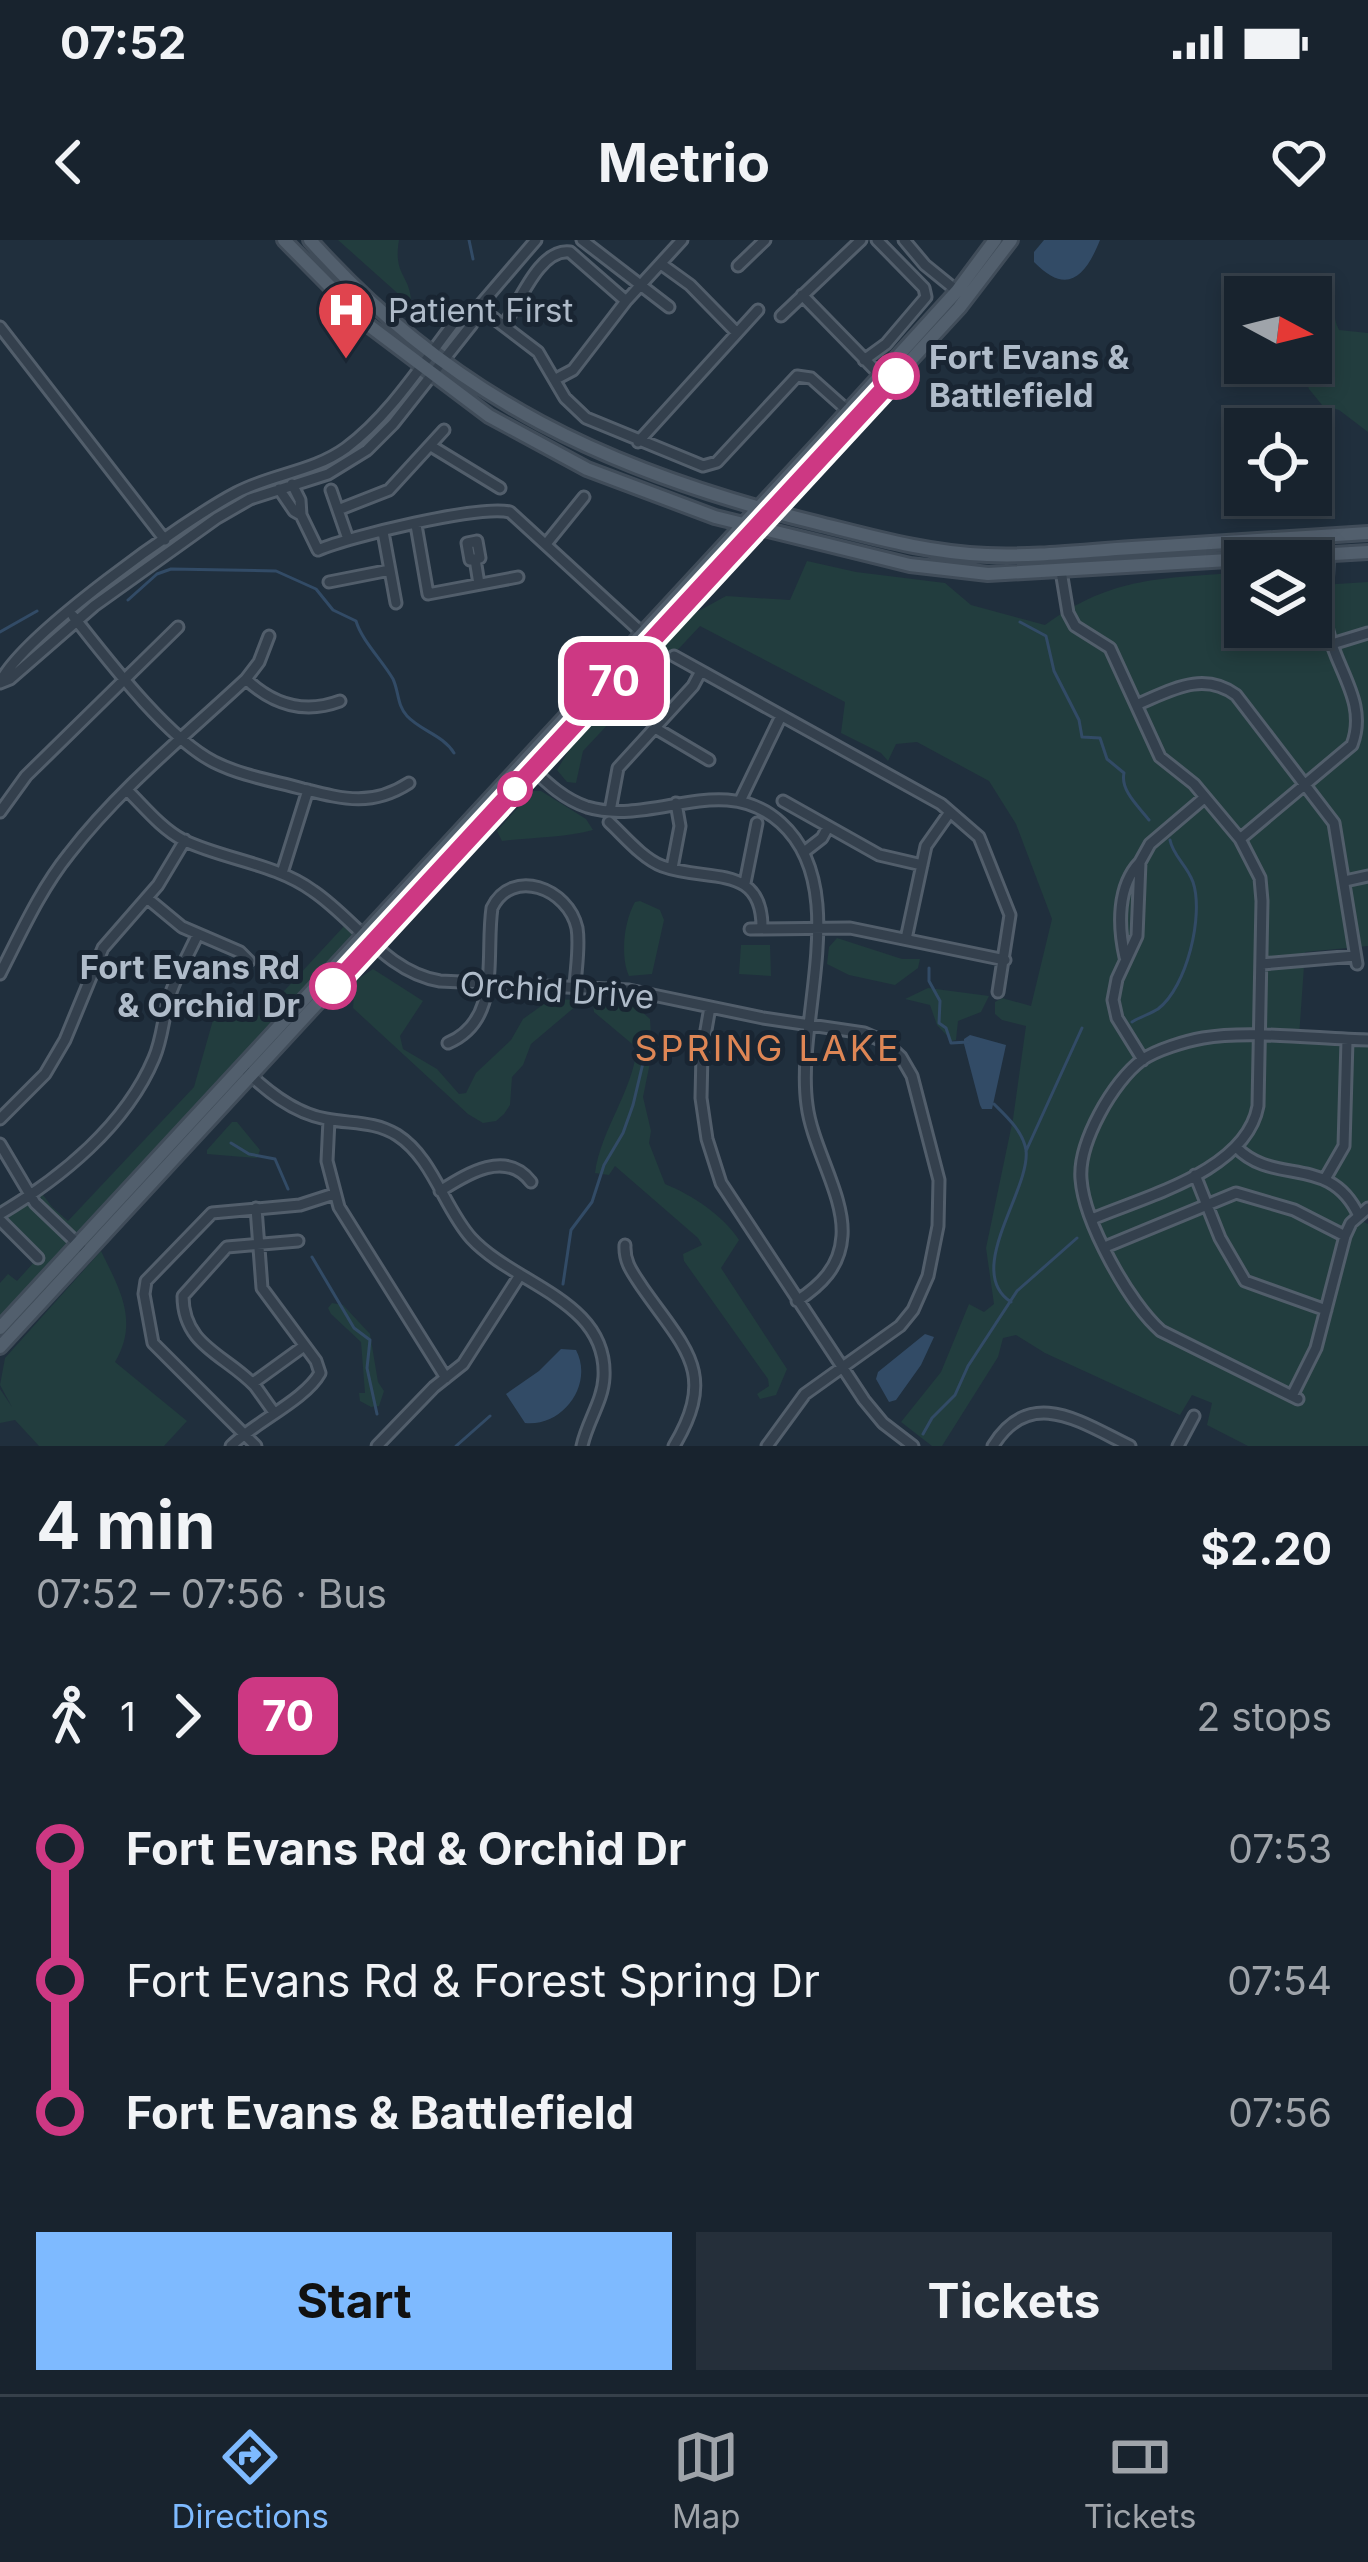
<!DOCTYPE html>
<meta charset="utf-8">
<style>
body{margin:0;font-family:Inter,sans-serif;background:#252f3a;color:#f1f3f6;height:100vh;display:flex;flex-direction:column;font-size:45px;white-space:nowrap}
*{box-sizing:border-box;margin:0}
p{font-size:39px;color:#9fa4aa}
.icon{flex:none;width:66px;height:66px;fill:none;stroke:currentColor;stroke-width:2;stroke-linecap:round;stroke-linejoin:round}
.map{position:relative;height:1206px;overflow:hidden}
.sheet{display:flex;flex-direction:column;background:#18232e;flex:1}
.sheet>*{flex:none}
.badge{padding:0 24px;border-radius:18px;font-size:42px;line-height:78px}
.needle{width:78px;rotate:97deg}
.fabs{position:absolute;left:1224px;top:36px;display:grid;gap:24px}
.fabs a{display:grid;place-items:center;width:108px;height:108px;border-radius:0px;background:#18232e;box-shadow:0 6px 18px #0003,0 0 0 3px #36404a;font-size:60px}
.map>.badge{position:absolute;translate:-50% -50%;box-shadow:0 0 0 6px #fff}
.legs{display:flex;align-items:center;gap:18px;height:132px;padding:0 36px;font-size:39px}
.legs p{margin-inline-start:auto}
.head{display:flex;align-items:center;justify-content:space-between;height:204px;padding:0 36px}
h1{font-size:66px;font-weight:700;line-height:90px}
.cta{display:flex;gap:24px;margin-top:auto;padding:24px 36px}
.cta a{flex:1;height:138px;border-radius:0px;background:#7ebaff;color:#111;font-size:48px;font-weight:700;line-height:138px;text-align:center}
.cta a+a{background:#252f3a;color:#f1f3f6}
ul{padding:0 36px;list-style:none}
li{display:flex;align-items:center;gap:42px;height:132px;font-size:45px}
li i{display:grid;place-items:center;width:18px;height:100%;margin:0 15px;background:currentColor}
li i::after{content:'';width:30px;height:30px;margin:-15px;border:9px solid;border-radius:50%;background:#18232e}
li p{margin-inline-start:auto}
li:first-child i{background:linear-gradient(#0000 50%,currentColor 0)}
li:last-child i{background:linear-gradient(currentColor 50%,#0000 0)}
.status{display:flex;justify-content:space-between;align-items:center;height:84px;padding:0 60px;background:#18232e;direction:ltr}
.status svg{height:33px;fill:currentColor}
header{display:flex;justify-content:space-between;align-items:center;height:156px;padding:0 36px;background:#18232e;font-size:54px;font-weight:700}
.menu{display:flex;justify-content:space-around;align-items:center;height:168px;border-top:3px solid #36404a;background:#18232e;font-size:33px;color:#9fa4aa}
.menu a{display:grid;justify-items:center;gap:6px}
.menu .on{color:#7ebaff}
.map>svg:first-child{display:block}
.green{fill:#223d3e}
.water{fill:#324b66}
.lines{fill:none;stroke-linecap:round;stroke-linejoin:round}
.stream{stroke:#324b66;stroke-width:3}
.minor-casing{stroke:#525e6b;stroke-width:15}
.major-casing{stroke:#404c59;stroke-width:18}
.minor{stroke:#34404d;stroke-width:9}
.major{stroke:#525f6d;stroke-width:12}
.line-1-casing{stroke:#fff;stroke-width:27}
.line-1{stroke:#cd3883;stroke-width:18}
.stop-1-dot{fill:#fff;stroke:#cd3883;stroke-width:6}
.labels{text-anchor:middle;stroke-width:10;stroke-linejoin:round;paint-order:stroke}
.poi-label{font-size:33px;fill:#afbbc9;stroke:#192532;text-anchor:start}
.stop-label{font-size:33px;font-weight:bold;fill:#afbbc9;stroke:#192532;text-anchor:start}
.street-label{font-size:33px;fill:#afbbc9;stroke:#192532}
.neighbourhood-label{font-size:36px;letter-spacing:3px;fill:#de8655;stroke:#192532}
</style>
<div class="status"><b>07:52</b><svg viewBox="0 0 49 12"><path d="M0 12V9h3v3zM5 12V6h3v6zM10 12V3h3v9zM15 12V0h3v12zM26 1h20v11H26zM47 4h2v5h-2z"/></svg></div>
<header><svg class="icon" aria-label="back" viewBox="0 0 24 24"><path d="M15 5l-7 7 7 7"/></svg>Metrio<svg class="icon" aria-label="heart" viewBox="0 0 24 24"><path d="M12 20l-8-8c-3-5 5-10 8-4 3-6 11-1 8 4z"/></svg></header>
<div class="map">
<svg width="1368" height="1206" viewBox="0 0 1368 1206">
<rect width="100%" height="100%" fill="#202f3d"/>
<path class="green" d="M338 0H399C393 34 409 35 411 59H404Z
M1323 34 1331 35C1340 53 1329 72 1339 90L1368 93V192L1339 170 1322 165 1309 149 1299 123H1311V57H1305Z
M807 321 856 332 945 343 971 365 1045 385C1114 335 1163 339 1245 332V387H1311V342L1321 345 1368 342V706L1305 712 1299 797 1368 802V972L1362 981 1368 984V1206H1248L1207 1185 1212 1163 1192 1155 1180 1175 1045 1113 1016 1095 1003 1098 998 1117 942 1206H932L901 1182 941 1132 969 1064 984 1072 994 1064 986 1008 1013 879 1026 786 1002 780 995 774V762L1002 758 1031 766 1052 679 1016 584 989 541 917 502 896 504 888 521 881 513 841 493 845 462 700 386 583 511 576 543 567 542 557 530 578 495 686 378 726 356 790 360Z
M533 551H541L586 579 593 590C563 598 534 597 502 601L497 591Z
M640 661 660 670 664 680 652 734 629 736C620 716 624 681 635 662Z
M346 684 352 690V702L144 926 122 944 0 1082V1043L8 1034 17 1041 35 1021 0 989V965L35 944 52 967 68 981 194 847 217 766 261 776Z
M837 698 902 719H920L918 728 895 745 849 735 827 724 829 707Z
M741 705H770L771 736 739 734Z
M373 729 423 761 400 796 403 809 437 829 459 854 466 853 476 833 511 800 523 779 551 759 583 760 531 804 523 825 512 837 510 865 504 874 496 881 483 883 468 874 353 768 355 741Z
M928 748 989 756 981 772 958 781 956 800 952 801 937 785 930 765 905 759Z
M613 760 631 762 650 779 652 813 643 857 651 891 649 903 665 944C692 955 723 975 739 1000L721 1028 787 1129 776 1155 760 1159 757 1154 769 1146 768 1139 684 1021 683 1014 702 1005 698 998 615 926 609 935 595 933C601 889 632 853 637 808L594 772 593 763Z
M232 882H237L260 910 257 918 207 914V910Z
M101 1011C120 1050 139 1081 115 1122L187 1181 164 1206H39L15 1180 0 1183V1149L12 1167 0 1145 5 1118Z
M332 1063 343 1065 370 1094 378 1142 384 1151 379 1166 371 1167 360 1161 359 1153H365L361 1102 331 1074 328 1068Z"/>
<path class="water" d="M1044 0H1100C1086 35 1068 57 1034 22V12Z
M970 795 1006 805 992 869H982L980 865 964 804V799Z
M925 1094 934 1097 921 1125 896 1160 889 1162 876 1139 878 1132Z
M561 1109 576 1110C594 1144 563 1187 525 1183L506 1154 539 1131Z"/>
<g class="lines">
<path class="stream" d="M469 0 473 19
M128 360 157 334 171 329 276 331 316 349 333 370 356 381C362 401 382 420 393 439 399 452 397 465 407 476 421 491 443 495 454 513
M1020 382 1046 396 1054 431 1079 480 1082 497 1100 498 1107 519 1124 533C1120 550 1139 567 1149 580
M0 392 37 371
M929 728V741L940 761 939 783 946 788 951 803 968 802
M1132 782C1140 777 1150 774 1158 769 1187 747 1204 675 1193 642 1187 625 1173 616 1170 600
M994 864C1006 876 1023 891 1026 910 1031 950 963 1031 1011 1062
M231 903 249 914 275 919 288 949
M1026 911 1082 788
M312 1017 354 1088 370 1100 367 1128 377 1174
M563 1044 571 990 592 962 604 925 623 893 633 865 643 823 642 801
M923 1194 932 1178 955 1155 968 1126 1017 1051 1077 998
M456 1206 490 1176"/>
<defs>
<path id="minor" d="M582 0 669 67
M904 0 925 25 957 51
M661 24 690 45 737 93
M738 26 765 0
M802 55 880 135
M479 67 538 112 565 158 586 178 703 226 717 222 797 136 811 138 848 171
M781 76 861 0
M504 85C519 64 539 8 570 12L626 61
M0 87 165 300
M864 120 886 104 926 57 924 48 877 0
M556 139 573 130 626 61 682 0
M638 202 758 70
M431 206 500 248
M279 249 294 271 301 275 300 260 292 244
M331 250 348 299
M338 270 389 250 444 190
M301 275 318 310C351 296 479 265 510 272L642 393
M416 285 428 354 518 337
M383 292 396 363
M546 304 584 257
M475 319 480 318 477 301 467 303 470 320 475 319 479 344
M1061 331 1068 373 1075 386 1110 408 1160 517 1194 544 1240 599 1260 638 1262 661 1258 866C1246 931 1146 956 1092 979
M329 342 390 330
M73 376C107 419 167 498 214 522 242 536 274 541 303 549 343 559 372 567 409 543
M1332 404 1368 393
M674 416 941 564 979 597 1010 675 998 752
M246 439C273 465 305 474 340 461
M0 443 10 439 94 366 217 278 250 259 328 234 367 210 393 184 472 84 476 70 536 0
M0 443C21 396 186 279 236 253 271 234 313 232 346 208 392 174 425 119 460 75L476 70
M1138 464C1172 450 1203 431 1236 455L1334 583 1357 724
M655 488 709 520
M528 525C546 542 563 559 587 567 653 587 723 530 781 583 853 648 795 780 807 865 812 907 845 956 842 996 840 1027 821 1045 797 1061
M128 551C145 568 162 589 183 600 225 620 274 623 313 651 356 680 386 732 440 741L629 750 763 778 864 793 885 802 901 817 912 836 939 940 938 986 928 1036 913 1070 900 1086 805 1154 767 1206
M740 561 781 476
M783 561 879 615 922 625
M610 571 618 528 693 446 701 431
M0 572 26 536 178 387
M609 582C624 596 643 619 662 626 707 643 763 622 762 689
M1240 599 1352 505C1368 463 1337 431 1328 391 1323 368 1329 339 1328 315
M804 612 822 598 828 587
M672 628 680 586 676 563
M282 633 308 550
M1345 641 1368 636
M745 643 757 583
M147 658 182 687 240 712 249 721
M750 689 850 688 1005 720
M906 699 926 606 950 572
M1125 717C1118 686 1117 646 1140 622
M1262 724 1355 716
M0 734C21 693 40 650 69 614 119 549 186 495 246 439L259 422 269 396
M710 767 702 813 701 858 707 899 721 943 864 1160 883 1183 913 1206
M448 803C502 780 485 715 492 668 512 627 568 648 577 688 580 706 576 728 575 746
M1143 820 1117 778 1113 760 1117 739 1137 696 1140 622 1150 604 1204 558
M242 827C265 850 293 873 326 879 352 884 374 881 397 895 433 918 444 968 471 998 514 1045 608 1060 604 1137 603 1161 587 1182 582 1206
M0 879 45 834 65 800 103 708 158 645 185 600
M329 880 327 921 339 967 446 1138
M0 904 35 963 81 1007
M1236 907C1274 947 1330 913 1359 976
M1195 935 1220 998 1245 1041 1326 1070
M1325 939 1344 906 1347 800
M440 951C467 934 506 909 531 942
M0 974C61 938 126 885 154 818 163 797 163 776 170 755 177 735 188 715 197 696
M0 980 38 1018
M625 1005C624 1023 633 1033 642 1047 685 1109 718 1132 674 1206
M1105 1007 1236 953 1294 970 1345 996
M253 1143 304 1106
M1292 1156 1316 1108 1345 996 1351 983 1368 968
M1298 1159 1161 1091C1129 1063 1084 982 1081 939 1078 903 1113 841 1142 820 1156 810 1186 801 1203 798 1249 790 1319 799 1368 800
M273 1171C267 1163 261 1154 255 1146 226 1115 183 1106 183 1056L227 1007 298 1001
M231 1206C255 1182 305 1160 320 1133L316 1121 262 1048 256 968
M256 1206 153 1103 144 1054 146 1041 212 973 300 965 334 954
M377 1206 434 1147 463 1124 520 1035
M993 1206C1030 1145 1082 1183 1130 1206
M1178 1206 1194 1176"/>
<path id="major" d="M284 0 367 84 489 176 587 229 715 277 910 325 988 334 1368 312
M310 0C453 160 613 233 817 283 873 297 929 313 987 315 1035 317 1084 311 1132 308 1211 303 1289 298 1368 293
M0 1088 827 194 957 51 995 0
M0 1107 959 68 1011 0"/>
</defs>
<use href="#minor" class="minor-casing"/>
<use href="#major" class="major-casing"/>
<use href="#minor" class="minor"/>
<use href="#major" class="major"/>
</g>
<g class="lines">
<defs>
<path id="line-1" d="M333 746 896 136"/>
</defs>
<use href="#line-1" class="line-1-casing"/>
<use href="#line-1" class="line-1"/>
</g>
<defs>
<symbol id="hospital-pin" viewBox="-11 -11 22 30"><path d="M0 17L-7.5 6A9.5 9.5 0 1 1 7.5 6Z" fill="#e0444e" stroke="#192532"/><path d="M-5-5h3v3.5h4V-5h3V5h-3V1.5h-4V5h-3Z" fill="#fff"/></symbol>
</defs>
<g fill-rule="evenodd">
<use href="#hospital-pin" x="313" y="37" width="66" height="90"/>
</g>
<g class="stop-1-dot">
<circle cx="896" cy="136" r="21"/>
<circle cx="515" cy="549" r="15"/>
<circle cx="333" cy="746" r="21"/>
</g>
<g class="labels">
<g class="poi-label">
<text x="388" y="82">Patient First</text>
</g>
<g class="stop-label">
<text x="929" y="129">Fort Evans &amp;<tspan x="929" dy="38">Battlefield</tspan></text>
<text x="300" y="739" text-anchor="end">Fort Evans Rd<tspan x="300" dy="38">&amp; Orchid Dr</tspan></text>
</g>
<g class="street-label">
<text transform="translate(557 750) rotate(4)" y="12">Orchid Drive</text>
</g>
<g class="neighbourhood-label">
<text x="768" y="821">SPRING LAKE</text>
</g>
</g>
</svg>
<div class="fabs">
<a><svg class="needle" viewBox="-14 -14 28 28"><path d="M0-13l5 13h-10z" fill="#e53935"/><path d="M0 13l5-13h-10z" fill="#9fa4aa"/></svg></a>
<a><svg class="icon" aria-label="locate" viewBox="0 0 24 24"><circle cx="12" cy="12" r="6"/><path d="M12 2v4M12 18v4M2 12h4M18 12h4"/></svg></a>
<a><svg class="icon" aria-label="layers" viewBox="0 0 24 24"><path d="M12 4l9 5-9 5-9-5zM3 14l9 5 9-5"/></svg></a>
</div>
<b class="badge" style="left:614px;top:441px;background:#cd3883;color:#fff">70</b>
</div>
<section class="sheet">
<div class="head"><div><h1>4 min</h1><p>07:52 – 07:56 · Bus</p></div><b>$2.20</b></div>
<div class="legs"><svg class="icon" aria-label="walk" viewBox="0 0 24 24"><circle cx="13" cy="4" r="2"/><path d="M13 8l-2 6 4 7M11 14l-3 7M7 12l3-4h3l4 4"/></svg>1<svg class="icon" aria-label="forward" viewBox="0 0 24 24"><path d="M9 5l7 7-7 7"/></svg><b class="badge" style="background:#cd3883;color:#fff">70</b><p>2 stops</p></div>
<ul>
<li><i style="color:#cd3883"></i><b>Fort Evans Rd &amp; Orchid Dr</b><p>07:53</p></li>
<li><i style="color:#cd3883"></i><span>Fort Evans Rd &amp; Forest Spring Dr</span><p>07:54</p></li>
<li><i style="color:#cd3883"></i><b>Fort Evans &amp; Battlefield</b><p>07:56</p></li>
</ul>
<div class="cta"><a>Start</a><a>Tickets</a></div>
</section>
<nav class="menu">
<a class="on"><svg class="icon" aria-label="directions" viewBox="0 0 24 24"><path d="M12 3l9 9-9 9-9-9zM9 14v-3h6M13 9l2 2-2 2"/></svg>Directions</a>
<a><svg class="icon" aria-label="map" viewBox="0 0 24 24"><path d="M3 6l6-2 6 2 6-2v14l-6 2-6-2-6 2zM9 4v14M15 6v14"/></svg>Map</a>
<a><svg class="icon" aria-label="tickets" viewBox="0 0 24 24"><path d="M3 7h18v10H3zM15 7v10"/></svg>Tickets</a>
</nav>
